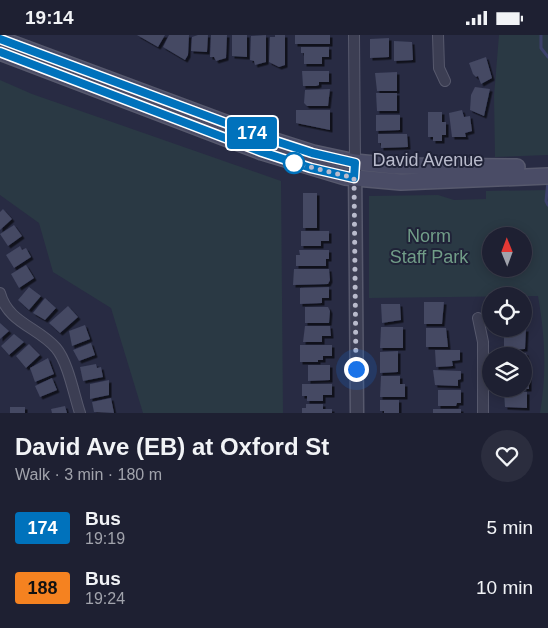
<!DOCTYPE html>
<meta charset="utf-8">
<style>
body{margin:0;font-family:Arial,sans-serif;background:#2b2d3e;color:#f1f3f6;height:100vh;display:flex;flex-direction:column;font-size:19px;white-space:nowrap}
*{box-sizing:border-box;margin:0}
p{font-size:16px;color:#a1a3ac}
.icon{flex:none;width:28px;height:28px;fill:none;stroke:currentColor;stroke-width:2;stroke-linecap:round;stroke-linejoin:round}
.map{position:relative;height:378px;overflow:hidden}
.details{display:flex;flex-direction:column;background:#1e2032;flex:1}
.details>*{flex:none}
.badge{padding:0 10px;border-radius:4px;font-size:18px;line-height:32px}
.needle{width:32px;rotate:359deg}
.tools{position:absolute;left:482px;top:192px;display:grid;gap:10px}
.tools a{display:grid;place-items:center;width:50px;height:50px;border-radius:50%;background:#1e2032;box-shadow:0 2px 12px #0003,0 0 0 1px #3c3e4d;font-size:25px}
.you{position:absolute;width:25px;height:25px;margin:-12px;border:4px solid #fff;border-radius:50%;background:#1a73e8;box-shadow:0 0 0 8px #1a73e833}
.map>.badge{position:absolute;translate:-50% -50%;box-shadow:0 0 0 2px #fff}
.round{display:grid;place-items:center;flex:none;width:52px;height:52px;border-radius:26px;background:#2b2d3e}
.head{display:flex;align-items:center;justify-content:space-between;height:85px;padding:0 15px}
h1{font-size:24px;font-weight:700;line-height:38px}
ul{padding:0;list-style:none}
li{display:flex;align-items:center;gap:15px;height:60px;padding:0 15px}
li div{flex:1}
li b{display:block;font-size:19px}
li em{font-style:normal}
li .badge{min-width:55px;font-weight:700;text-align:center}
.status{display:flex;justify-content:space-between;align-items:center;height:35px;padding:0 25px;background:#1e2032;direction:ltr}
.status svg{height:14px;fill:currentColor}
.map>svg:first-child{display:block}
.green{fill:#2a3944;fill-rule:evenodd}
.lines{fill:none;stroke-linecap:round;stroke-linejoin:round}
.stream{stroke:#3c416a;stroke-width:3}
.building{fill:#444863;filter:url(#shadow)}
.minor-casing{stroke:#57596d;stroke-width:12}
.tertiary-casing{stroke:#57596d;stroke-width:15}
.secondary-casing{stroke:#57596d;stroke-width:18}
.minor{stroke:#3c3e53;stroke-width:10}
.tertiary{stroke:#3c3e53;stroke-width:12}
.secondary{stroke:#4a4c66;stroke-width:15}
.line-casing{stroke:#fff;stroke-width:11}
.line{stroke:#0072bc;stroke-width:8}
.walk{stroke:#b9bbcc;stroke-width:5;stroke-dasharray:0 9}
.stop-dot{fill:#fff;stroke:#0072bc;stroke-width:2.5}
.labels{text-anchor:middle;stroke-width:4;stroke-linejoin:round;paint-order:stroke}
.street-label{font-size:18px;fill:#b9bbcc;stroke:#202338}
.park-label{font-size:18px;fill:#719d88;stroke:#202338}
</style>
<div class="status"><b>19:14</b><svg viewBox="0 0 49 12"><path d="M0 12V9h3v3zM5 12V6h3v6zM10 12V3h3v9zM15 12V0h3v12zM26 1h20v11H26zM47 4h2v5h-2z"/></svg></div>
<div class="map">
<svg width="548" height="378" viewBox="0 0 548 378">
<defs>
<filter id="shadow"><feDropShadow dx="2.5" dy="2.5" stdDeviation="0" flood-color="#0009"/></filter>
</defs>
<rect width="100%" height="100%" fill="#282b43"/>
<path class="green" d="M499 0H548V120L495 122 494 61Z
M0 45 32 59 281 146 283 378H143L111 273 53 237 39 188 0 160Z
M548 155V378H540C547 337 545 302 538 261L369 263V161L438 160 454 165 486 164V156ZM491 201H524V234H491Z"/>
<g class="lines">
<path class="stream" d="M541 0V13L548 22
M548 146 546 166 548 170"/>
</g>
<path class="building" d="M137 0H165L158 12Z
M169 0H189L188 20 185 25 163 12Z
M198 0H208L207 17 191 16 192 2Z
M211 0H227L226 23 216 26 214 22H210Z
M232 0H247V22L232 21Z
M266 0V27L255 30 254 26 250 25 251 1Z
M275 0H285V30L279 32 269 27 270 2H275Z
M295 0H330V9H295Z
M389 3V22L370 23V4Z
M394 6 412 7 413 25 394 26Z
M301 12H329V22H322V29H304V18H301Z
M486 22 492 43 481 49 478 41 476 42 473 39 469 28Z
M302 36H329V47H319V50L316 51H303Z
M397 37V56H377L375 38Z
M475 52 490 54 484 81 470 75 471 60Z
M330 54 328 71H307L304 68 305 55Z
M376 58H397V76H377Z
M296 75H330V95L296 88Z
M462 75 464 82 470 81 472 96 465 98 466 102H452L449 78Z
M428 77H442V87H446V100H442V106H433V102H428Z
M376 80H400V95L376 96Z
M378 99H407L408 112 381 113V108H378Z
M303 158H317V193H303Z
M3 174 12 184 0 195V177Z
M14 190 22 201 8 211 0 199Z
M301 196H329V206H321V211H301Z
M20 211 22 215 26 213 31 222 14 233 6 220Z
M299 215H329V224H326V231H296V220H300Z
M26 230 34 243 19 253 11 239Z
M294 234H329L330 245 328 249 293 250Z
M29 252 41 261 29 275 18 265Z
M329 252V263H322V268L300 269V253Z
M45 263 56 273 45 285 33 278Z
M424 267H444L442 289H424Z
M381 269H400L401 285 382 288Z
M68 271 78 282 60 298 49 288Z
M305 272H328L330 276 329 288H305Z
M0 288 9 296 0 304Z
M85 290 90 304 72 311 69 296Z
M305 291H330L331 301H322V307H303Z
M381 292H403V313H380Z
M426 293H446L448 312H426Z
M526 294 525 314 504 315V295Z
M14 299 24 307 9 320 1 311Z
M91 308 95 320 79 326 73 315Z
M29 309 40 320 26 333 16 321Z
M300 310H332V321H323V325H318V327H300Z
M435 315H460V325L452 326 453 331 436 332Z
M398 316V337L380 338V317Z
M505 318H526L528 334H524V321H505Z
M48 323 54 339 35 347 30 333Z
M96 329 97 333 101 332 103 342 83 346 80 332Z
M308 330H330V345L308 346Z
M433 335 461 336V344L458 345V351L435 350Z
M524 337H529V354H524Z
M381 341H400V349H405V362H380Z
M52 343 57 355 40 362 35 351Z
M109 345V360L90 364V349Z
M302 349H332V360H323V366H307V361H302Z
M438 355H461V368H457L456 371H438Z
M504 357H527V373L505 372Z
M111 363 114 378 94 377 92 367Z
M380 365H399V378H384V376H380Z
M306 369H323V374H332V378H302V373H306Z
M65 371 67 378H52L51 374Z
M10 372H25V378H10Z
M433 374H461V378H433Z"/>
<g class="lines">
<defs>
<path id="minor" d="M354 0 355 127
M438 0 439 33 445 46
M0 258C8 288 38 292 56 313 68 327 74 360 80 378
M478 283 483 307V378"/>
<path id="tertiary" d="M355 127 357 378"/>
<path id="secondary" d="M0 4 266 103 313 118 355 127 395 131 517 132
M0 17 262 117 345 142 401 147 548 141"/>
</defs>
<use href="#minor" class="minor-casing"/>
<use href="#tertiary" class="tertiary-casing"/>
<use href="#secondary" class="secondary-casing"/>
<use href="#minor" class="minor"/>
<use href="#tertiary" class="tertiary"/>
<use href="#secondary" class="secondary"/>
</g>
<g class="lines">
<defs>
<path id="line" d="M0 4 266 103 312 118 355 128 354 143 311 133 262 117 0 17"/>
</defs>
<use href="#line" class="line-casing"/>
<use href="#line" class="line"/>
<path class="walk" d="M294 128 354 143 356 334"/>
</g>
<circle class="stop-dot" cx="294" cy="128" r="10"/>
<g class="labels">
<g class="street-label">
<text x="428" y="131">David Avenue</text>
</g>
<g class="park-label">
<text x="429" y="207">Norm<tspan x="429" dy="21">Staff Park</tspan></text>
</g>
</g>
</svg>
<div class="tools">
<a><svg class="needle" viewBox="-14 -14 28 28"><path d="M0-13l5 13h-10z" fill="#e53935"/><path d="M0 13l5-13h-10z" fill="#a1a3ac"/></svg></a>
<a><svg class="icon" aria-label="locate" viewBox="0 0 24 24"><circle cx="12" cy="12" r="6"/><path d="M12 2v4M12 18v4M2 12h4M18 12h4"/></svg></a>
<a><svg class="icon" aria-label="layers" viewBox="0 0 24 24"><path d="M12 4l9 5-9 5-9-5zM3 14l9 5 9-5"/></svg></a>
</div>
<div class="you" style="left:356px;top:334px"></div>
<b class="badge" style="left:252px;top:98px;background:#0072bc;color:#fff">174</b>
</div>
<section class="details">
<div class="head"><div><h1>David Ave (EB) at Oxford St</h1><p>Walk · 3 min · 180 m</p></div><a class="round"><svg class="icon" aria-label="heart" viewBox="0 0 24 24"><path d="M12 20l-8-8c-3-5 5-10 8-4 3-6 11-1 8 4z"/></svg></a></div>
<ul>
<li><span class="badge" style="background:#0072bc;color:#fff">174</span><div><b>Bus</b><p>19:19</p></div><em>5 min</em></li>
<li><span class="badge" style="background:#f58220;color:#111">188</span><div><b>Bus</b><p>19:24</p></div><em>10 min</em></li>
</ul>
</section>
